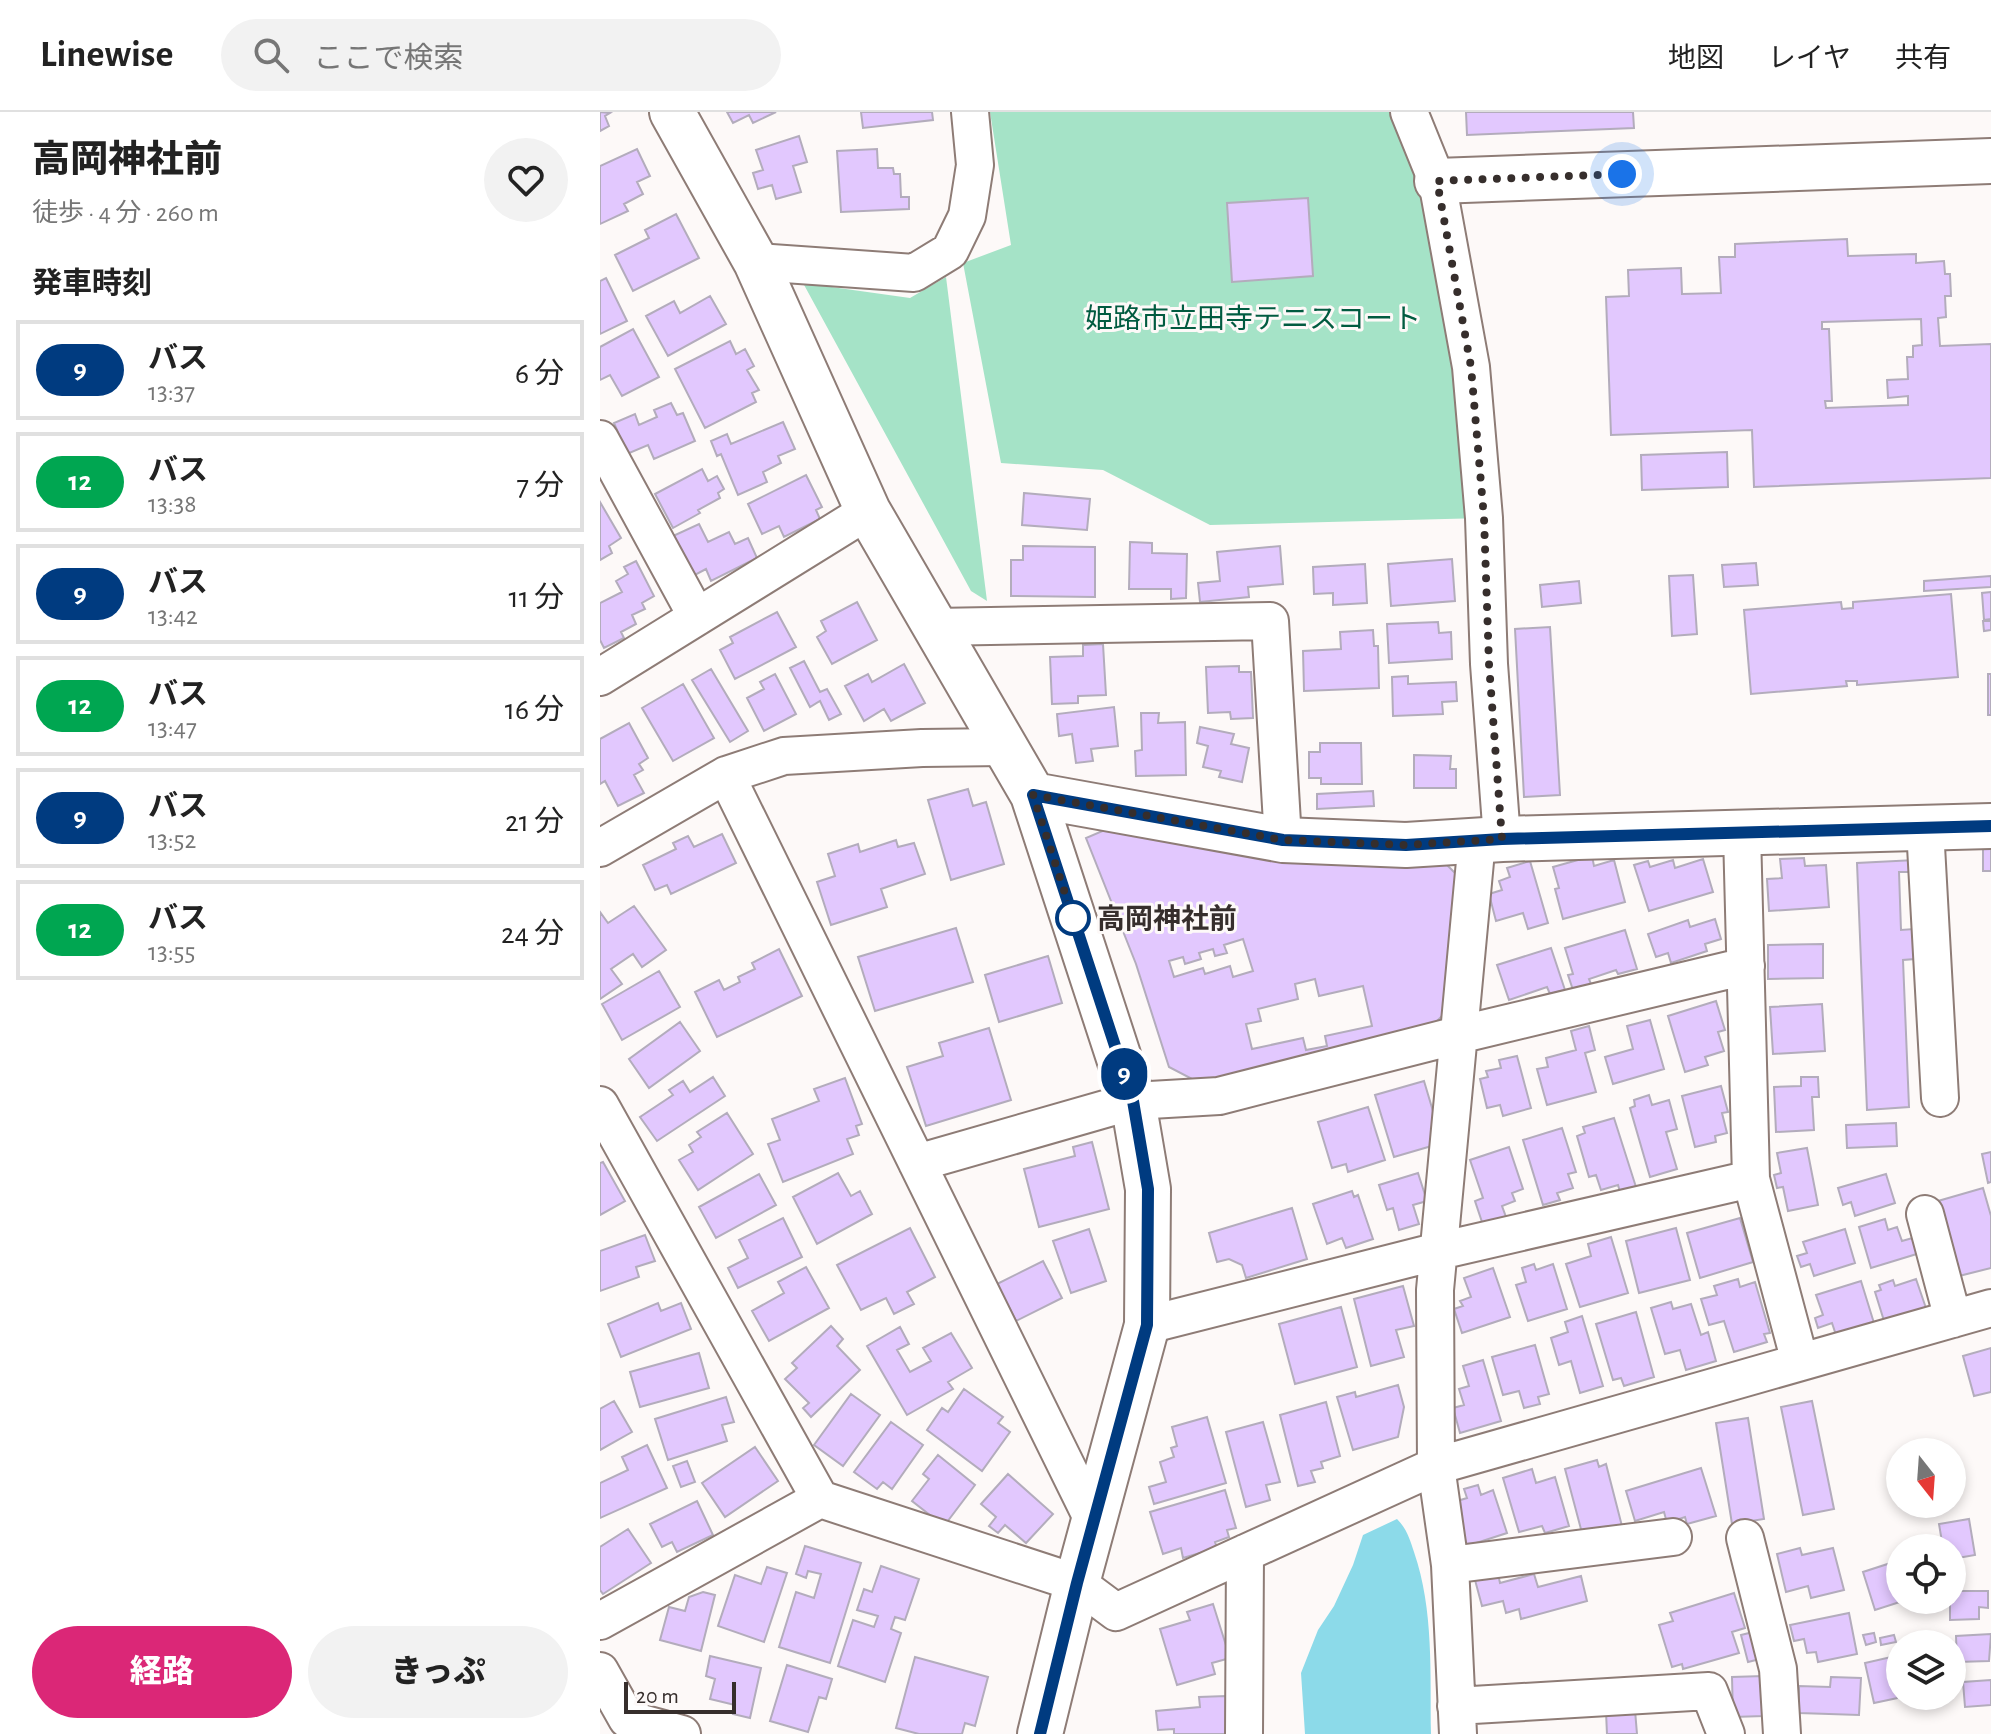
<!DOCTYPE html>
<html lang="ja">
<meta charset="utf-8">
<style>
body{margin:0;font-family:"Alegreya Sans","Noto Sans JP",sans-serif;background:#f2f2f2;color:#222;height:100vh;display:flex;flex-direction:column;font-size:30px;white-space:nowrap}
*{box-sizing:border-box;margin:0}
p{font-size:26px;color:#767676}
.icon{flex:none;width:44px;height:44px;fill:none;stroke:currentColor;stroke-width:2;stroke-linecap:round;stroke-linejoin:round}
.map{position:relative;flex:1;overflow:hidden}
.details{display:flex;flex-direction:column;background:#fff;width:600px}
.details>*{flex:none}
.badge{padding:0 16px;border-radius:26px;font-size:28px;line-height:52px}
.needle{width:52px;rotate:163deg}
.tools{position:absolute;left:1286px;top:1326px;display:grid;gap:16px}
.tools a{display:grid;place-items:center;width:80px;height:80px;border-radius:50%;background:#fff;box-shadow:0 4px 12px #0003;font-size:40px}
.scale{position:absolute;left:24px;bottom:20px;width:112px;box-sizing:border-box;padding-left:8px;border:4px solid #362e2c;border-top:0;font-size:22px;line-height:28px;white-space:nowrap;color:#362e2c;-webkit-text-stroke:6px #fdf9f8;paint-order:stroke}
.you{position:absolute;width:40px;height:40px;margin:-20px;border:6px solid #fff;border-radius:50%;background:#1a73e8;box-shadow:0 0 0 12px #1a73e833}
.map>.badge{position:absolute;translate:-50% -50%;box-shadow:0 0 0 4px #fff}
h2{padding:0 32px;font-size:30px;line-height:72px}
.round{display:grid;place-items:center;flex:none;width:84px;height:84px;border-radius:42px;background:#f2f2f2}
.overview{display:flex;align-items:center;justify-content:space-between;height:136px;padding:0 32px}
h1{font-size:38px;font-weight:800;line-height:60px}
.cta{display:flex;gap:16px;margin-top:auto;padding:16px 32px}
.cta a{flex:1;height:92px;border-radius:48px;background:#db2777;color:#fff;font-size:32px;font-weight:800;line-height:92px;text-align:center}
.cta a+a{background:#f2f2f2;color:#222}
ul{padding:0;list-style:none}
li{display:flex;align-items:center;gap:24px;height:100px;margin:0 16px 12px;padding:0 16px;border:4px solid #e0e0e0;border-radius:0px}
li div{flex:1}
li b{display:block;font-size:30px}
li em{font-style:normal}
li .badge{min-width:88px;font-weight:700;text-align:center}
header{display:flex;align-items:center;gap:48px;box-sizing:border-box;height:112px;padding:0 40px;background:#fff;border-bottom:2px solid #e0e0e0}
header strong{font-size:38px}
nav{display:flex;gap:44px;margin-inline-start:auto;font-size:28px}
.search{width:560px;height:72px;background:#f2f2f2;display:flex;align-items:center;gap:20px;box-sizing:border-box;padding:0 28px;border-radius:44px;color:#767676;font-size:30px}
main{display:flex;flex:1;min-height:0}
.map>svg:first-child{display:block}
.green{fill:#a5e3c7}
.water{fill:#8cdae9}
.building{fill:#e2c8fe;stroke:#b3acbc;stroke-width:2;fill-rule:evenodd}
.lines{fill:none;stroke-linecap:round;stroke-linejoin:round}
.minor-casing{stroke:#8e7c76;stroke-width:40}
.tertiary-casing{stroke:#8e7c76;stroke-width:48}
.minor{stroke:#fff;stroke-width:36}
.tertiary{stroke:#fff;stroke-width:44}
.line-casing{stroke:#fff;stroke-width:18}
.line{stroke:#003b80;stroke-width:12}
.walk{stroke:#362e2c;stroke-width:8;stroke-dasharray:0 14.4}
.stop-dot{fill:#fff;stroke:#003b80;stroke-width:4}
.labels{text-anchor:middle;stroke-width:6;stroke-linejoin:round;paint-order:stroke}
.park-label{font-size:28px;fill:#015b40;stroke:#fdf9f8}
.stop-label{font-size:28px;font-weight:bold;fill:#362e2c;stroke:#fdf9f8;text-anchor:start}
</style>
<header>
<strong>Linewise</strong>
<div class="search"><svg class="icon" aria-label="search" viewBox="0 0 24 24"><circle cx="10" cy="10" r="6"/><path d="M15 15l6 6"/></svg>ここで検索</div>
<nav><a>地図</a><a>レイヤ</a><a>共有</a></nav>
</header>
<main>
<section class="details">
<div class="overview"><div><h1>高岡神社前</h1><p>徒歩 · 4 分 · 260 m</p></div><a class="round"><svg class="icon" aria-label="heart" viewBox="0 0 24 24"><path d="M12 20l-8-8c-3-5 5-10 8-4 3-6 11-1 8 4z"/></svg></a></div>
<h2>発車時刻</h2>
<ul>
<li><span class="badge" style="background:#003b80;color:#fff">9</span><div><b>バス</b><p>13:37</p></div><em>6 分</em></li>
<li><span class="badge" style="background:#00a651;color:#fff">12</span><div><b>バス</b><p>13:38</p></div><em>7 分</em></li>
<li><span class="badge" style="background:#003b80;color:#fff">9</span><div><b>バス</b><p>13:42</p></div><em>11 分</em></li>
<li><span class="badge" style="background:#00a651;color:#fff">12</span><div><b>バス</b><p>13:47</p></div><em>16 分</em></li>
<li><span class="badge" style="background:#003b80;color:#fff">9</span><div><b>バス</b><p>13:52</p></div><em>21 分</em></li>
<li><span class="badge" style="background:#00a651;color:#fff">12</span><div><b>バス</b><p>13:55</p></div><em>24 分</em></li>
</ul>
<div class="cta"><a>経路</a><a>きっぷ</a></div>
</section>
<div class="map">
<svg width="1391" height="1622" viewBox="0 0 1391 1622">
<rect width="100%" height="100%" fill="#fdf9f8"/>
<path class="green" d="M390 0H809L884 406 610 413 503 358 401 351 363 151 411 133Z
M346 165 387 489 371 479 203 171 310 186Z"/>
<path class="water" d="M797 1407C807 1417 810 1428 814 1440 834 1498 830 1562 831 1622H705L701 1561 718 1518 734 1494 753 1453 763 1423Z"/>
<path class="building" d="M0 0 10 1 5 4 9 14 0 19Z
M127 0H176L153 11 149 3 133 11Z
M261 0H332L333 8 263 16Z
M866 0H1033L1034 16 867 23Z
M199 24 207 50 193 54 201 80 176 87 172 73 158 77 153 61 163 58 156 38Z
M37 37 50 64 37 70 43 82 24 92 28 99 0 112V54Z
M277 37 278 56H293L294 62H300L301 85H309V97L241 100 237 39Z
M708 86 713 164 632 170 627 91Z
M76 102 99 146 33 179 15 143 49 126 45 118Z
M1247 127 1248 144 1316 142V151L1344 149 1345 162H1350L1351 184H1345L1346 205 1338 206 1340 234 1391 232V366L1154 375 1152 318 1011 323 1006 185 1029 184 1028 158 1081 156 1082 182 1121 181 1119 145H1135V132ZM1321 207 1322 233 1313 234V245H1307L1308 267 1287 268 1288 286 1308 284V293L1226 296 1225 289H1232L1229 217H1222V210Z
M6 166 27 209 0 222V169Z
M110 184 126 212 68 244 46 204 74 189 80 201Z
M33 217 59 265 22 284 10 263 0 268V235Z
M130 229 136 242 145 237 154 254 147 258 159 278 152 281 156 290 105 316 75 257Z
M71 291 77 303 83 301 95 329 54 347 48 333 27 342 14 311 35 302 39 313 57 305 54 298Z
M183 310 195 337 178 344 181 351 163 360 167 370 138 383 121 342 117 344 111 329 127 322 131 332Z
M1127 340 1128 375 1042 378 1041 343Z
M102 357 108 369 117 364 124 377 118 381 120 386 98 398 100 401 73 416 55 382Z
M206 363 222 395 216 398 220 407 184 425 179 414 162 422 148 392Z
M424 381 490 387 487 418 422 413Z
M0 390 21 426 9 434 12 441 0 448Z
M99 412 108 430 129 420 135 432 148 426 157 446 111 469 106 457 93 464 73 424Z
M530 430 552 431V441L587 442 586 486 571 487V477H529Z
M423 434 495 435V485L411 484V448H423Z
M680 434 683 472 648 475 649 485 600 490 598 471 620 469 617 440Z
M852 447 855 489 791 494 788 452Z
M36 449 54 484 42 491 45 497 32 503 36 512 21 520 24 526 4 536 0 528V491L22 480 16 469 28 462 24 455Z
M1156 451 1158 473 1124 475 1122 453Z
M765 452 767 491 733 493V481L714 482 713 455Z
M1093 463 1097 522 1072 524 1069 464Z
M1391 464V475L1324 479V469Z
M979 469 981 491 942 495 940 473Z
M1391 480V507L1384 508 1382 481Z
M1351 482 1358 565 1257 573V569H1246L1247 574 1151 582 1144 498 1241 490 1242 497 1253 496V490Z
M257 490 277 528 232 552 217 525 226 519 221 509Z
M177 500 196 535 135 567 120 538 133 531 130 525Z
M1383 509H1391V518L1384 519Z
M838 510 839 521 851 520 852 547 789 551 787 512Z
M950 515 960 683 924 685 915 517Z
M773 518 774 534H778L779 576 704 579 703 539 741 537 740 520Z
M503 532 506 583 478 584V591L452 592 450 545 483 544V533Z
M204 549 220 580 227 577 241 602 229 608 220 589 210 595 190 556Z
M304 552 325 591 291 609 284 597 264 609 245 574 268 562 272 570Z
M639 554V560H651L653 606 631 607 630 600 608 601 606 555Z
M111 557 148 619 130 630 92 568Z
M175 562 196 602 164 619 147 586 164 577 160 570Z
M1388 562H1391V603H1388Z
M808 564V572L856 570 857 589 842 590 843 602 793 604 792 565Z
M83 572 114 626 73 649 42 596Z
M514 595 518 634 491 637 493 649 476 651 472 622 459 624 457 602Z
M541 601H559L558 611 585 610 586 663 536 664 535 639 542 638Z
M29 611 48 646 39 652 43 658 34 663 44 681 18 694 5 669 0 672V627Z
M600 615 634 622 631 632 649 636 642 670 619 665 621 659 603 655 608 634 597 631Z
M720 631H761L762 672H721V666H709V640H720Z
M814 643 851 644 850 657H856V676H814Z
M368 677 373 694 386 690 404 752 351 768 328 688Z
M773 679 774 694 717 697V682Z
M514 714 840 746 857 763 852 894 832 914 637 966 592 967 569 955 536 852 486 726Z
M122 722 136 751 71 782 67 773 55 778 43 753 76 737 73 731 88 724 94 735Z
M296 728 298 735 314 731 325 762 281 777 287 795 231 813 217 770 235 764 228 742 258 732 260 740Z
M1383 736H1391V759H1383Z
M992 744 994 754 1014 748 1025 790 963 807 955 777 959 776 953 755Z
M1204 746 1205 754 1226 753 1229 795 1169 799 1167 767 1182 766 1180 747Z
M1103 747 1113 780 1049 799 1034 753 1048 749 1050 755 1073 748 1075 756Z
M1315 748V760H1299L1301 818 1314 817 1315 847 1303 848 1309 995 1267 998 1257 751Z
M930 749 948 811 928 817 923 801 896 809 889 782 902 778 899 769 910 765 907 756Z
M34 794 66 838 42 855 33 842 11 857 22 872 0 887V800L8 811Z
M1115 807 1121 827 1105 832 1107 839 1071 851 1068 841 1056 845 1048 822 1088 808 1090 815Z
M356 816 373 870 275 899 258 845Z
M1025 818 1037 857 1018 862 1016 858 989 867 991 872 973 878 968 863 973 862 965 836Z
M643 827 653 859 633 865 630 854 605 862 603 856 574 865 569 849 583 845 585 852 601 847 599 841 613 837 615 844 627 841 624 833Z
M1223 832V866L1168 867V833Z
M951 836 965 878 950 882 947 875 909 888 897 853Z
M179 837 202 884 117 925 95 880 119 868 124 878 140 870 138 865 155 857 152 851Z
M448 844 462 891 399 910 385 863Z
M59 859 80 895 22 928 2 892Z
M715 867 719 884 763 874 772 914 725 924 727 934 706 938 703 926 652 937 646 912 661 909 658 897 698 887 695 872Z
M1116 889 1125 918 1118 920 1124 939 1105 945 1108 953 1085 960 1068 904Z
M1222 892 1225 939 1173 942 1170 895Z
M1050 908 1064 957 1013 972 1005 945 1033 937 1027 914Z
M80 910 100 939 49 976 29 947Z
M989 914 995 938 985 941 996 980 947 993 937 957 948 955 946 946 976 938 971 919Z
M389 916 411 988 326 1014 307 955 343 944 339 931Z
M917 944 931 996 903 1004 900 993 887 996 880 967 888 965 886 959 901 956 899 948Z
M113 965 125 984 57 1029 40 1005 73 983 69 978 83 969 90 980Z
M1201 965H1218L1219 985H1212L1214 1018 1176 1020 1174 975 1201 974Z
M245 966 262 1012 256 1014 259 1023 247 1027 253 1042 183 1070 168 1032 180 1028 172 1007 219 989 214 977Z
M824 969 838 1016 831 1017 835 1033 794 1045 775 983Z
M1121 974 1128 1000 1122 1001 1127 1021 1115 1024 1116 1030 1095 1035 1082 984Z
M1049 983 1052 993 1069 988 1077 1017 1066 1020 1077 1057 1050 1065 1030 996 1035 994 1034 988Z
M768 995 785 1048 748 1060 746 1052 732 1056 718 1010Z
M127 1001 153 1042 98 1078 79 1048 93 1040 89 1033 101 1025 97 1020Z
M1014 1006 1036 1075 1020 1080 1018 1073 1001 1078 996 1063 989 1065 977 1024 985 1021 983 1015Z
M1296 1011 1297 1034 1247 1036 1246 1013Z
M962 1016 976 1060 968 1062 973 1076 957 1081 960 1088 943 1093 923 1028Z
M492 1030 509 1097 439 1115 424 1057 475 1044 473 1035Z
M909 1035 923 1077 912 1081 915 1089 902 1094 906 1105 883 1113 875 1089 883 1086 870 1048Z
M1207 1036 1218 1093 1188 1099 1183 1075 1177 1076 1174 1063 1181 1061 1177 1041Z
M1391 1040V1070L1388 1071 1382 1042Z
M3 1050 25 1089 0 1103V1051Z
M238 1061 251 1084 260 1079 272 1102 217 1132 193 1085Z
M818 1061 827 1089 813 1093 819 1112 799 1118 793 1096 787 1098 779 1073Z
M159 1062 176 1093 116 1126 99 1095Z
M1286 1062 1295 1091 1255 1104 1251 1090 1243 1093 1238 1076Z
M1383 1076 1391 1104V1156L1359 1164 1338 1089Z
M752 1079 754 1085 758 1083 773 1127 746 1136 742 1126 727 1132 713 1092Z
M692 1096 707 1147 646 1166 642 1153 629 1147 617 1150 609 1121Z
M183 1106 202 1145 138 1176 128 1156 148 1146 139 1128Z
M1140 1106 1153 1150 1100 1166 1087 1121Z
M1285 1107 1288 1118 1297 1115 1302 1129 1316 1125 1320 1141 1271 1156 1259 1115Z
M310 1116 335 1165 307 1180 314 1192 294 1202 286 1186 261 1198 237 1153Z
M1076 1116 1090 1168 1039 1181 1026 1129Z
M489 1117 506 1169 471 1181 453 1129Z
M1245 1117 1255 1151 1214 1164 1210 1152 1201 1155 1197 1144 1207 1141 1203 1130Z
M45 1123 55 1149 36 1155 39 1165 0 1179V1139Z
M1011 1125 1028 1181 980 1195 966 1152 991 1144 988 1132Z
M443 1149 462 1186 416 1209 397 1172Z
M934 1152 936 1158 953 1152 967 1197 928 1209 916 1173 926 1170 922 1156Z
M206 1155 229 1196 169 1229 152 1199 184 1181 178 1170Z
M893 1156 910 1205 862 1221 854 1197 863 1194 860 1189 871 1185 864 1166Z
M1138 1167 1140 1175 1155 1170 1170 1221 1164 1222 1167 1230 1134 1240 1124 1209 1109 1213 1101 1187 1117 1183 1114 1174Z
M1316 1167 1327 1199 1285 1212 1275 1180 1281 1178 1279 1173 1293 1168 1295 1174Z
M1261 1169 1274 1211 1236 1223 1232 1211 1218 1216 1215 1206 1223 1203 1216 1183Z
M803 1174 814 1214 796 1218 804 1245 771 1254 754 1187Z
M1071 1190 1073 1197 1091 1192 1101 1223 1108 1220 1116 1249 1086 1258 1080 1238 1065 1242 1051 1196Z
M58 1191 61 1199 81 1191 91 1217 21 1245 8 1212Z
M741 1195 757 1255 695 1272 679 1212Z
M1036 1200 1054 1265 1024 1274 1021 1266 1013 1268 996 1212Z
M982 1204 1003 1274 980 1281 971 1249 959 1253 951 1226 968 1220 965 1210Z
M231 1214 243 1227 237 1234 260 1258 211 1305 203 1296 209 1291 185 1267 197 1256 192 1251Z
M300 1215 309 1232 297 1238 310 1260 331 1249 323 1236 351 1221 372 1256 348 1270 353 1277 307 1303 267 1234Z
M935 1233 949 1282 938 1285 940 1292 924 1296 919 1279 903 1283 892 1245Z
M1391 1236V1280L1374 1284 1363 1244Z
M99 1241 109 1276 40 1295 30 1260Z
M883 1248 901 1309 860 1321 853 1296 864 1293 859 1277 869 1274 863 1254Z
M798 1273 804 1295 798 1325 753 1338 737 1285 755 1280 756 1285Z
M364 1277 403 1305 398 1311 410 1320 382 1359 327 1318 342 1296 348 1300Z
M251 1282 280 1303 243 1354 214 1333Z
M126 1285 134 1310 122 1313 127 1329 68 1348 55 1307Z
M14 1289 32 1320 0 1338V1297Z
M1212 1289 1234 1397 1203 1403 1181 1295Z
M726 1290 740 1344 721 1350 723 1356 711 1359 715 1370 698 1374 680 1303Z
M607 1305 626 1371 554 1392 549 1375 566 1370 560 1350 574 1345 571 1336 577 1334 572 1315Z
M1148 1306 1164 1407 1132 1412 1116 1311Z
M291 1310 323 1333 292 1377 283 1370 277 1377 254 1360Z
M663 1310 680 1370 666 1373 670 1388 646 1395 626 1320Z
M47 1333 67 1376 0 1406V1371L28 1358 22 1345Z
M155 1335 178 1369 125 1405 102 1371Z
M338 1343 375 1373 344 1414 312 1389 329 1367 323 1362Z
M997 1348 999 1355 1006 1352 1023 1418 1007 1422 1005 1415 982 1421 965 1357Z
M87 1349 95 1370 81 1375 73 1354Z
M1101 1356 1116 1404 1087 1412 1085 1405 1067 1411 1064 1400 1035 1409 1026 1379Z
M932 1357 936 1371 955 1365 969 1414 945 1421 942 1414 919 1420 903 1366Z
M408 1362 453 1402 426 1431 405 1413 398 1421 389 1414 396 1405 381 1392Z
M878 1373 881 1383 893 1378 907 1421 867 1434 854 1390 867 1386 864 1377Z
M625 1378 636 1416 627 1418 629 1425 615 1430 617 1436 583 1446 581 1436 563 1442 550 1400Z
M97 1389 113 1423 77 1440 72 1430 62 1435 50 1412Z
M1369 1407 1375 1443 1352 1447V1436H1343L1339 1412Z
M28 1417 51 1451 3 1482 0 1478V1435Z
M205 1434 261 1451 230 1551 179 1535 196 1480 214 1486 221 1462 208 1459 206 1466 196 1462Z
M1200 1436 1202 1443 1233 1436 1244 1478 1211 1486 1208 1474 1186 1480 1177 1442Z
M1300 1448V1488H1306L1275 1498 1263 1460Z
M281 1454 319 1467 305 1508 295 1505 291 1517 301 1521 285 1570 238 1554 253 1508 274 1515 278 1504 257 1498 264 1477 272 1480Z
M167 1455 187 1461 164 1530 118 1514 135 1463 161 1472Z
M898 1462 900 1471 934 1462 938 1475 981 1464 987 1489 921 1507 919 1497 906 1501 903 1489 882 1494 875 1468Z
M1352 1479H1388V1496L1379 1495V1507L1350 1508V1488H1352Z
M103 1480 115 1483 101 1539 60 1528 69 1495 85 1499 89 1485Z
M1134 1481 1145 1516 1132 1520 1139 1541 1083 1557 1082 1552 1072 1555 1059 1513 1073 1509 1070 1501Z
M613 1492 630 1546 612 1551 615 1562 577 1573 560 1517 590 1508 587 1500Z
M1249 1501 1257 1542 1218 1550 1216 1540 1207 1541 1204 1527 1194 1529 1190 1513Z
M1153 1520 1160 1547 1148 1550 1141 1523Z
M1274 1521 1276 1530 1266 1533 1263 1523Z
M1391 1522 1389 1549 1357 1550 1356 1524Z
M1294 1523 1296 1530 1281 1533 1280 1526Z
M1300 1543V1584H1307L1274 1591 1265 1551Z
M110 1544 161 1556 150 1606 133 1602 135 1593 110 1587 115 1567 106 1564Z
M315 1545 388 1565 375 1614 365 1611 362 1622H319L296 1616Z
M187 1553 232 1567 226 1587 219 1585 208 1620 170 1609Z
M1163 1564 1164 1604 1133 1605 1132 1565Z
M1231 1565 1261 1566 1259 1603 1199 1601V1574L1230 1575Z
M1391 1568V1593L1365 1595 1363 1570Z
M626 1584 629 1622H574V1617L558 1618 556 1599 600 1595 599 1585Z
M1313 1584H1325L1326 1590 1315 1592Z
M1035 1598 1037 1622H1007L1006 1600Z"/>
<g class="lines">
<defs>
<path id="minor" d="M809 0 837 69 871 255 884 406 889 552 902 727
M156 150 314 161 350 139 367 104 375 53 370 0
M0 327 97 505
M335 515 670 509 683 728
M0 565 268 399
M126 663 494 1410
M1325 716 1340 986
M1142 721 1151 1067 1200 1250
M0 736 126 663 184 644 322 636 404 635
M0 993 220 1387
M317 1051 533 989 619 984 858 923 1146 854
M1325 1102 1353 1207
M547 1213 839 1139 1151 1067
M1145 1426 1178 1557 1182 1622
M850 1453 1073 1425
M0 1509 220 1387 477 1471 516 1500 836 1354 1391 1196
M0 1559 27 1607 82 1622
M856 1594 1109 1579 1126 1622
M644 1622 645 1441
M858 1622 850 1453 836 1354 835 1178 877 728"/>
<path id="tertiary" d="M72 0 156 150 268 399 433 683 533 989 548 1077 547 1213 477 1471 440 1622
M837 69 1391 49
M433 683 683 728 806 733 902 727 1391 714"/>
</defs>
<use href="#minor" class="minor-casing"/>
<use href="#tertiary" class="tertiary-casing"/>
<use href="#minor" class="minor"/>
<use href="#tertiary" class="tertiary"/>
</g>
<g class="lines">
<defs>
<path id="line" d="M440 1622 477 1471 547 1213 548 1077 533 989 433 683 683 728 806 733 902 727 1391 714"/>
</defs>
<use href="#line" class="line-casing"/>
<use href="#line" class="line"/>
<path class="walk" d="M473 806 433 683 683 728 806 733 902 727 889 552 884 406 871 255 837 69 1022 62"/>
</g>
<circle class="stop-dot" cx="473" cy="806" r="16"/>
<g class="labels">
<g class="park-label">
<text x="653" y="216">姫路市立田寺テニスコート</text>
</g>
<g class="stop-label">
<text x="497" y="816">高岡神社前</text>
</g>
</g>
</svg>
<div class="tools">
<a><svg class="needle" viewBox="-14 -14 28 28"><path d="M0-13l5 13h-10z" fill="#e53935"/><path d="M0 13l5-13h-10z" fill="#767676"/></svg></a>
<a><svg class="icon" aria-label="locate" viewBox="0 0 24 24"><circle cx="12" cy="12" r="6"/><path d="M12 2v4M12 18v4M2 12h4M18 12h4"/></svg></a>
<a><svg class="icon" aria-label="layers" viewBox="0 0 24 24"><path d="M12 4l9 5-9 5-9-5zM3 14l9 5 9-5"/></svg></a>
</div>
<div class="scale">20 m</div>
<div class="you" style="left:1022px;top:62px"></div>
<b class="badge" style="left:524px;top:962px;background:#003b80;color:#fff">9</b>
</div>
</main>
